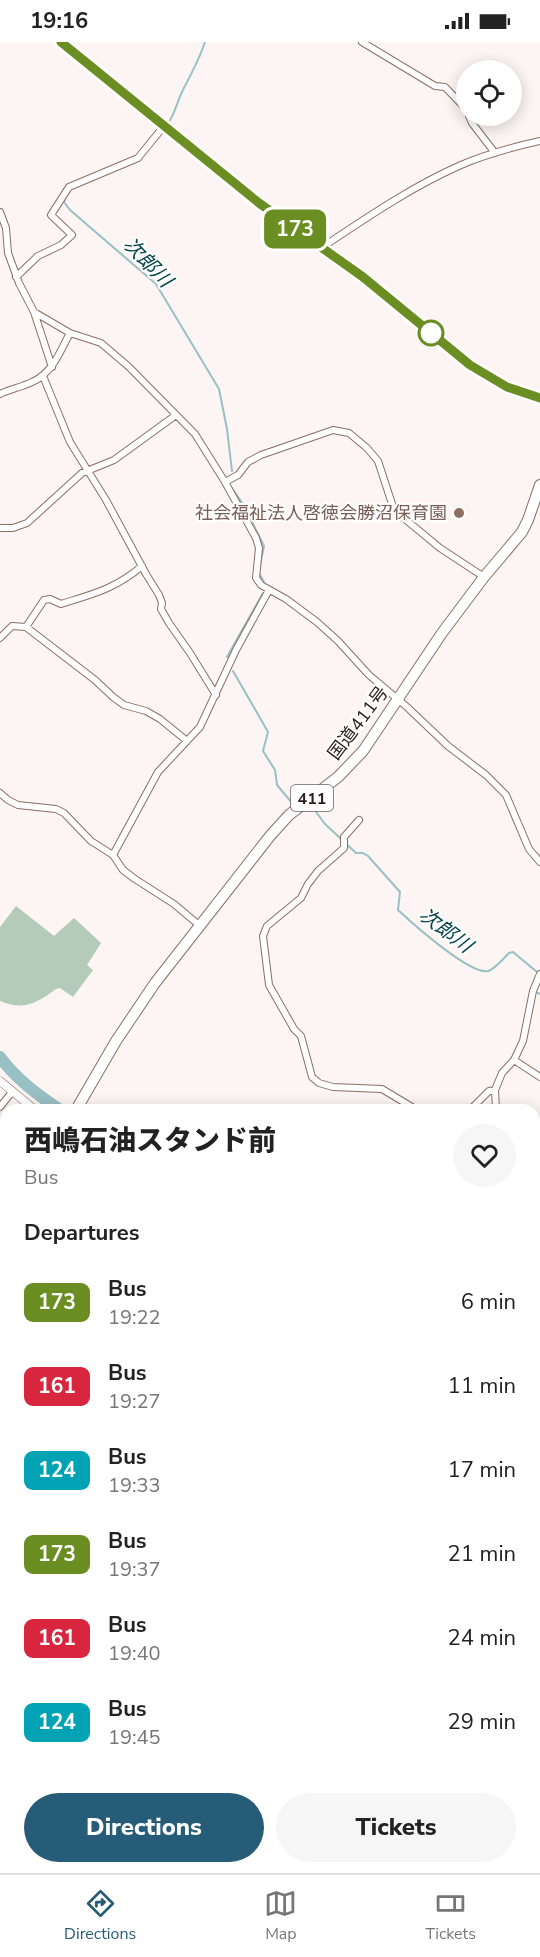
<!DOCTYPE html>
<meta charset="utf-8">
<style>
body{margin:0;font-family:"Nunito Sans","Noto Sans JP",sans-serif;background:#f6f6f6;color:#222;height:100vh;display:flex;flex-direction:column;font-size:22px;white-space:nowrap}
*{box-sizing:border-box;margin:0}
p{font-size:20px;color:#767676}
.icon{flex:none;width:33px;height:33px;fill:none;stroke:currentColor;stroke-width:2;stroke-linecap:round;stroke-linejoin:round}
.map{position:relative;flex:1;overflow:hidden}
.panel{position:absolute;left:0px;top:1062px;width:540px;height:770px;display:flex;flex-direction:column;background:#fff;border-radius:18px 18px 0 0;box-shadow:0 3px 15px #0003}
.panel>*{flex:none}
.badge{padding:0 12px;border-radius:9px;font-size:21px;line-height:39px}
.fabs{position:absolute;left:456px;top:18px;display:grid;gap:12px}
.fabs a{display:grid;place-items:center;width:66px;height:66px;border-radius:50%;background:#fff;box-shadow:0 3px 15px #0003;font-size:30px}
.map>.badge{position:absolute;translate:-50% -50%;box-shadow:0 0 0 3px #fff}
h2{padding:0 24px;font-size:22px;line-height:54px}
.round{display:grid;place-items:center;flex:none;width:63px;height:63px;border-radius:32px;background:#f6f6f6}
.headline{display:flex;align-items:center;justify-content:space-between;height:102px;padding:0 24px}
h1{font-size:28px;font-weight:800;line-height:45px}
.primary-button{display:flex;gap:12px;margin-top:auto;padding:12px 24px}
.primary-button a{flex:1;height:69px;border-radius:36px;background:#275c78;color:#fff;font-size:24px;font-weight:800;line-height:69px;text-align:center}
.primary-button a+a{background:#f6f6f6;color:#222}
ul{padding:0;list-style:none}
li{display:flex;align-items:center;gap:18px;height:84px;padding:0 24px}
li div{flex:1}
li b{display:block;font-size:22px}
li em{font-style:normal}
li .badge{min-width:66px;font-weight:700;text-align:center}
.status{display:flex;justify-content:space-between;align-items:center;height:42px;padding:0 30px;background:#fff;direction:ltr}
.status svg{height:16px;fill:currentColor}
.tabs{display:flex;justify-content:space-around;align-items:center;height:84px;border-top:2px solid #e0e0e0;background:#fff;font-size:16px;color:#767676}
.tabs a{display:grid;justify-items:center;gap:3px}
.tabs .current{color:#275c78}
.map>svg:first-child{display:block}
.green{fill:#b4cbb9}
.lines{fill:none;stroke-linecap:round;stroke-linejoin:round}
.stream{stroke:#98c0c5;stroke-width:2}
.river{stroke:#98c0c5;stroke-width:12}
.minor-casing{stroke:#8a6f64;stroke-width:8}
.tertiary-casing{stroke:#8a6f64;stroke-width:9}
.primary-casing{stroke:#8a6f64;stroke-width:12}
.trunk-casing{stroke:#8a6f64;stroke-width:12}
.minor{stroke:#fff;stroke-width:6}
.tertiary{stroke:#fff;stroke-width:8}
.primary{stroke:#fff;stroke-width:10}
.trunk{stroke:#fff;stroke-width:10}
.line-casing{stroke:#fff;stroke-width:14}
.line{stroke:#6b8e23;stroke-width:9}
.stop-dot{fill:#fff;stroke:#6b8e23;stroke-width:3}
.education-dot{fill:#8d6e63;stroke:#fff;stroke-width:2}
.labels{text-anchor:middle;stroke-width:4.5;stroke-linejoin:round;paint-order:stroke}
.shield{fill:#fff;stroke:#6b6461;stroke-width:1.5}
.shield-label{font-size:16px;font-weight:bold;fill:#2c211d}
.education-label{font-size:18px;fill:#785e54;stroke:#fff;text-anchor:end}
.street-label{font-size:18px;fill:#2c211d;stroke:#fff}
.water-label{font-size:20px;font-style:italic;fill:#05454b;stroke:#fff}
</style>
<div class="status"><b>19:16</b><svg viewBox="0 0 49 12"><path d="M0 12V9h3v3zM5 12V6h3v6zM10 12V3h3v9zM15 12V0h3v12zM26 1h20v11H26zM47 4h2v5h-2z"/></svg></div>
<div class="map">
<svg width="540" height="1831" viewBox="0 0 540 1831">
<rect width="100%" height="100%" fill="#fcf5f3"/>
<path class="green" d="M16 864 54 894 74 876 101 901 87 923 93 928 73 955 60 946 56 947C37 961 24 969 0 959V885Z"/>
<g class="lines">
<path class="stream" d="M169 80C176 69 178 56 185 44 192 30 200 16 205 0
M65 155 64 160 70 168 156 242 219 347 227 387 232 429
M231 445 243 462 264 504 260 523
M259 531 264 540
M227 615 263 551
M233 629 268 690 263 709 275 728 277 743 293 762 302 757
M311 763 325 782 356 811H363L368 814 400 850 398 868C412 881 470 933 488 929 495 927 503 917 509 911L513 910 537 930
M536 948V950L540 952"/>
<path class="river" d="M0 1015C16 1037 38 1053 60 1068
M534 1410H540"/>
<defs>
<path id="minor" d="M362 0 435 44 445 45 466 67
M469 74 472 81 495 111
M0 170 6 186 8 211 19 241 34 270 52 325
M321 206C366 176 411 145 461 123 486 112 513 105 540 99
M16 235 38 214 61 203 72 193 51 173 69 145 138 116 164 84
M34 270 70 291 101 301 129 325 195 392 225 440 256 496 259 506 256 536 261 543 286 557 317 580 338 599 369 633 407 665 448 704 486 733 506 753 529 807 540 820
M43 334 70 400 106 458 146 532 159 553 162 561 161 567 169 581 190 611 216 653
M0 352C10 347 22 345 32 340 53 331 60 309 70 291
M225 440 238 433 248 420 261 413 333 388 349 391 367 406 378 419 394 468 440 506 484 535
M0 486H13L27 481 82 431 114 418 176 373
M26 585 95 638 113 655 124 663 146 669 160 677 187 699
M0 596 12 584 26 585 44 558 50 557 61 562C93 552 115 547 142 524
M0 751 8 758 18 763 56 767 64 771 91 799 113 813 123 828 135 837 174 862 199 883
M359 778 344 795V806L318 829 308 842 301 856 267 884 263 894 269 943 294 987 301 994 312 1035 319 1041 333 1045 382 1047 417 1068
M113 813 158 730 200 685 236 608 269 548
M514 1018 540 1035
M0 1065 12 1050
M470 1068 489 1049 495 1048
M496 1068 495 1048 502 1031 514 1018 523 999 533 949 540 932
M534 1215 540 1219
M0 1262 6 1267
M534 1355 540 1346
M534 1359H540
M0 1457 6 1461
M0 1545 6 1535
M534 1560 540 1557
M0 1686 6 1690
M534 1778 540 1782
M0 1805 6 1795
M211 1826 214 1831
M386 1831 392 1826"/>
<path id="tertiary" d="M0 1039 35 1068
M534 1441 540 1444"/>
<path id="primary" d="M61 0 259 161 363 235 470 323 507 345 540 356"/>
<path id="trunk" d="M76 1068 116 999 155 941 270 794 289 773 338 735 363 709 442 591 484 535 522 490 528 478 540 443
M0 1208 6 1197"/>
</defs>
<use href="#minor" class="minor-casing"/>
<use href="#tertiary" class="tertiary-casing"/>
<use href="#primary" class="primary-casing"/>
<use href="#trunk" class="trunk-casing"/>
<use href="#minor" class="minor"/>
<use href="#tertiary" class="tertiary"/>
<use href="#primary" class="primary"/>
<use href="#trunk" class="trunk"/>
</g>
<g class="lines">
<defs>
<path id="line" d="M61 0 259 161 363 235 470 323 507 345 540 356"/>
</defs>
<use href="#line" class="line-casing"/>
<use href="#line" class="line"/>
</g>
<circle class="stop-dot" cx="431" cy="291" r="12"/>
<circle class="education-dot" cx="459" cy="471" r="6"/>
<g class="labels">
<rect class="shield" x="291" y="743" width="42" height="26" rx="4.5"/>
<g class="shield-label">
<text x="312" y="762">411</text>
</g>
<g class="education-label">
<text x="447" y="477">社会福祉法人啓徳会勝沼保育園</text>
</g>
<g class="street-label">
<text transform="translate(358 681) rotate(-53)" y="6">国道411号</text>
</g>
<g class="water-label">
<text transform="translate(148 220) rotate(46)" y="7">次郎川</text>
<text transform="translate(446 888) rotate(37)" y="7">次郎川</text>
</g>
</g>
</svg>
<div class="fabs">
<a><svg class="icon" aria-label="locate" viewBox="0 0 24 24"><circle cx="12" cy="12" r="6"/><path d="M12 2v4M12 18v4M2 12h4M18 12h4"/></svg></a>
</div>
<b class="badge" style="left:295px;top:187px;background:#6b8e23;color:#fff">173</b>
<section class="panel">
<div class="headline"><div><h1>西嶋石油スタンド前</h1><p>Bus</p></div><a class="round"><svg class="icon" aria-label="heart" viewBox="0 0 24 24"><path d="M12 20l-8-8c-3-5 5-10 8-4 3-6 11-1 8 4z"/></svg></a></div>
<h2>Departures</h2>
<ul>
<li><span class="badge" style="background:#6b8e23;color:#fff">173</span><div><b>Bus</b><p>19:22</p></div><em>6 min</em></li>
<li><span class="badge" style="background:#d7263d;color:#fff">161</span><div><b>Bus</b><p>19:27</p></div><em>11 min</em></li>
<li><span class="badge" style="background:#00a3b4;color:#fff">124</span><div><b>Bus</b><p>19:33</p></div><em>17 min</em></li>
<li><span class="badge" style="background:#6b8e23;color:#fff">173</span><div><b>Bus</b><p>19:37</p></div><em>21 min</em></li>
<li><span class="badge" style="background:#d7263d;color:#fff">161</span><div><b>Bus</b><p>19:40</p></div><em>24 min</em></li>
<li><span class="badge" style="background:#00a3b4;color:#fff">124</span><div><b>Bus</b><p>19:45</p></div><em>29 min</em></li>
</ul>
<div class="primary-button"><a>Directions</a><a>Tickets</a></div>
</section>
</div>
<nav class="tabs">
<a class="current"><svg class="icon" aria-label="directions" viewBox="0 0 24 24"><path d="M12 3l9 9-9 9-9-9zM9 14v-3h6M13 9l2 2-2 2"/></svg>Directions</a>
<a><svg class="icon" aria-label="map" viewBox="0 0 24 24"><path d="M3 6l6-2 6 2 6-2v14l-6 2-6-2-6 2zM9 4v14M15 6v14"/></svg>Map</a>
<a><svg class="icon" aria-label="tickets" viewBox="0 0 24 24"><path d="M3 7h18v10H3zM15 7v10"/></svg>Tickets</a>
</nav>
